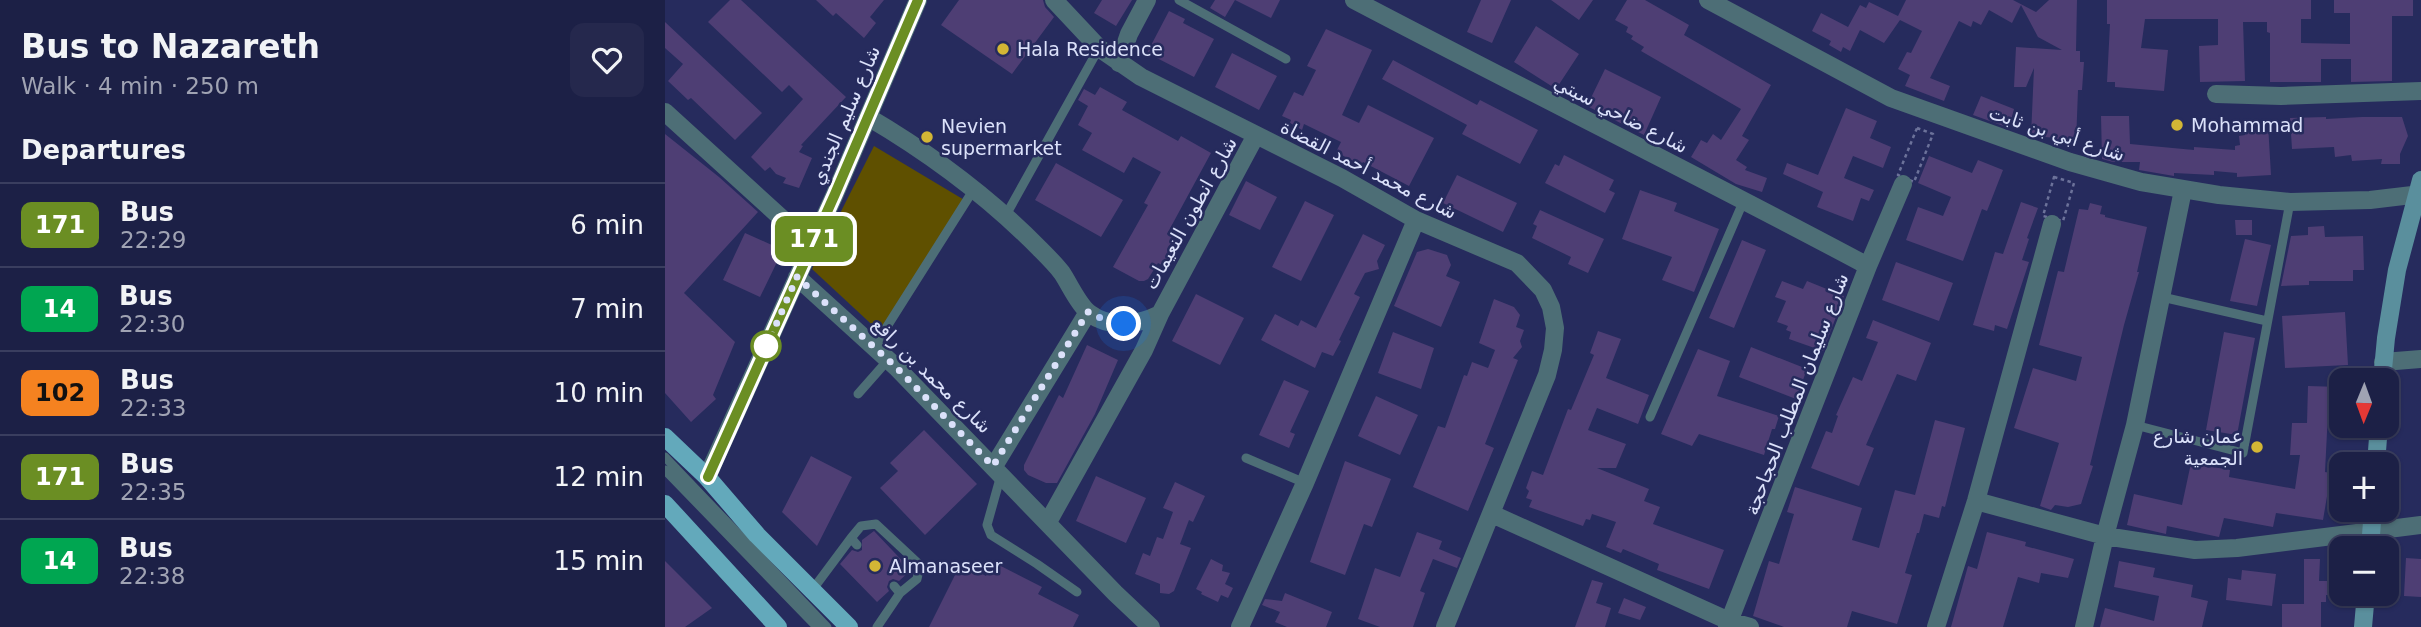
<!DOCTYPE html>
<meta charset="utf-8">
<style>
body{margin:0;font-family:"DejaVu Sans","Noto Sans Arabic",sans-serif;background:#25284d;color:#f1f3f6;height:100vh;display:flex;flex-direction:column;font-size:26px;white-space:nowrap}
*{box-sizing:border-box;margin:0}
p{font-size:23px;color:#a0a3b3}
.icon{flex:none;width:38px;height:38px;fill:none;stroke:currentColor;stroke-width:2;stroke-linecap:round;stroke-linejoin:round}
.map{position:relative;flex:1;overflow:hidden}
.panel{display:flex;flex-direction:column;background:#1c2046;width:665px}
.panel>*{flex:none}
.badge{padding:0 14px;border-radius:10px;font-size:24px;line-height:46px}
.needle{width:46px;rotate:181deg}
.buttons{position:absolute;left:1664px;top:368px;display:grid;gap:14px}
.buttons a{display:grid;place-items:center;width:70px;height:70px;border-radius:14px;background:#1c2046;box-shadow:0 2px 5px #0004,0 0 0 2px #3a3e5f;font-size:35px}
.you{position:absolute;width:35px;height:35px;margin:-18px;border:5px solid #fff;border-radius:50%;background:#1a73e8;box-shadow:0 0 0 10px #1a73e833}
.map>.badge{position:absolute;translate:-50% -50%;box-shadow:0 0 0 4px #fff}
h2{padding:0 21px;font-size:26px;line-height:63px}
.round{display:grid;place-items:center;flex:none;width:74px;height:74px;border-radius:14px;background:#25284d}
.overview{display:flex;align-items:center;justify-content:space-between;height:119px;padding:0 21px}
h1{font-size:33px;font-weight:800;line-height:52px}
ul{padding:0;list-style:none}
li{display:flex;align-items:center;gap:21px;height:84px;padding:0 21px;border-top:2px solid #3a3e5f}
li div{flex:1}
li b{display:block;font-size:26px}
li em{font-style:normal}
li .badge{min-width:77px;font-weight:700;text-align:center}
main{display:flex;flex:1;min-height:0}
.map>svg:first-child{display:block}
.green{fill:#5f5000}
.building{fill:#4e3e74}
.lines{fill:none;stroke-linecap:round;stroke-linejoin:round}
.path{stroke:#6c729a;stroke-width:2.5;stroke-dasharray:3.5 3.5;stroke-linecap:butt}
.lane{stroke:#4d6e76;stroke-width:9}
.street{stroke:#4d6e76;stroke-width:18}
.secondary{stroke:#5a8f9d;stroke-width:18}
.primary{stroke:#63a9bb;stroke-width:18}
.line-casing{stroke:#fff;stroke-width:16}
.line{stroke:#6b8e23;stroke-width:10}
.walk{stroke:#dbe1fa;stroke-width:7;stroke-dasharray:0 12.6}
.poi-dot{fill:#d3b635;stroke:#262b5d;stroke-width:2.5}
.stop-dot{fill:#fff;stroke:#6b8e23;stroke-width:3.5}
.labels{text-anchor:middle;stroke-width:5;stroke-linejoin:round;paint-order:stroke}
.poi-label{font-size:19px;fill:#dbe1fa;stroke:#262b5d;text-anchor:start}
.street-label{font-size:19px;fill:#dbe1fa;stroke:#262b5d}
</style>
<main>
<section class="panel">
<div class="overview"><div><h1>Bus to Nazareth</h1><p>Walk · 4 min · 250 m</p></div><a class="round"><svg class="icon" aria-label="heart" viewBox="0 0 24 24"><path d="M12 20l-8-8c-3-5 5-10 8-4 3-6 11-1 8 4z"/></svg></a></div>
<h2>Departures</h2>
<ul>
<li><span class="badge" style="background:#6b8e23;color:#fff">171</span><div><b>Bus</b><p>22:29</p></div><em>6 min</em></li>
<li><span class="badge" style="background:#00a651;color:#fff">14</span><div><b>Bus</b><p>22:30</p></div><em>7 min</em></li>
<li><span class="badge" style="background:#f58220;color:#111">102</span><div><b>Bus</b><p>22:33</p></div><em>10 min</em></li>
<li><span class="badge" style="background:#6b8e23;color:#fff">171</span><div><b>Bus</b><p>22:35</p></div><em>12 min</em></li>
<li><span class="badge" style="background:#00a651;color:#fff">14</span><div><b>Bus</b><p>22:38</p></div><em>15 min</em></li>
</ul>
</section>
<div class="map">
<svg width="1756" height="627" viewBox="0 0 1756 627">
<rect width="100%" height="100%" fill="#262b5d"/>
<path class="green" d="M209 146 301 201 217 334 147 269Z"/>
<path class="building" d="M65 0H76L181 97 136 145 138 146 134 152 147 158 134 188 118 183 121 178 111 174 105 167 100 171 86 157 138 99 124 85 117 92 43 22Z
M151 0H219L205 17 211 23 199 38 171 13 168 16Z
M294 0H378L380 7 389 17 347 74 276 25Z
M437 0H467L451 26 429 13Z
M550 0H615L606 18 570 0 560 17 545 8Z
M816 0H846L827 43 802 32Z
M886 0H928L914 20Z
M962 0H980L1024 25 1019 35 1106 85 1077 136 1084 140 1071 160 1082 167 1080 170 1102 178 1097 192 1071 184 1026 157 1036 140 1042 143 1048 134 1056 140 1076 109 976 51 979 47 966 39 968 36 961 32 963 27 950 20Z
M1241 0H1348L1371 12 1384 0H1412L1411 51H1415V62H1419L1417 90H1413L1411 143 1391 142 1392 138 1366 136 1369 68 1361 87H1349L1351 47 1397 50 1373 37 1356 5 1347 23 1324 10 1316 25 1308 21 1306 27 1294 21 1265 78 1285 86 1279 101 1240 86 1245 75 1233 69 1242 52 1246 53 1257 31 1235 20 1219 43 1195 30 1185 51 1178 47 1176 52 1164 45 1166 41 1147 31 1156 13 1183 27 1195 5 1201 8 1204 2 1233 16Z
M1442 0H1646V19H1636V43L1685 44V13H1669V0H1748V16H1727V81L1686 82V59H1656V82H1605V33L1602 32V22H1578L1580 81 1535 82 1534 46 1553 45V19H1480L1476 48 1503 50 1499 91 1450 87V82H1442L1445 24H1442Z
M504 11 520 19 518 23 549 39 529 77 482 53Z
M0 22 97 113 70 140 26 98 23 100 3 81 18 64 0 48Z
M871 26 914 54 891 89 849 62Z
M661 29 707 50 677 115 694 123 703 105 769 138 744 186 698 162 696 165 671 152 676 142 639 124 637 130 625 123 626 120 617 116 629 92 638 96 651 70 642 66Z
M567 53 612 76 594 110 550 87Z
M728 60 812 105 815 100 873 130 855 164 797 134 802 125 717 79Z
M940 69 996 97 979 135 922 106Z
M435 87 462 102 457 110 513 141 516 136 546 153 502 234 509 238 502 250 506 253 499 266 493 263 483 279 479 281H474L448 267 483 205 479 203 496 172 468 157 459 173 417 150 427 133 413 125 423 106 413 100 419 89 430 95Z
M1316 96 1349 109 1344 128 1308 115Z
M1181 108 1212 121 1205 138 1226 147 1218 168 1188 156 1179 178 1209 190 1204 201 1196 198 1188 221 1152 207 1158 192 1118 174 1122 163 1153 175Z
M1436 116H1464L1465 144 1529 150V147L1570 150V146L1575 145 1574 136 1580 135 1579 125 1603 124 1606 175 1572 177V173L1549 171V175L1509 173V176L1474 170 1475 162H1448L1437 159Z
M1661 117V119L1697 117H1737L1743 136 1735 154V164H1716L1717 159 1687 161 1686 155 1670 157 1669 147 1627 149 1625 118Z
M0 134 54 177 93 212 19 293 70 342 48 395 51 399 26 422 0 393Z
M899 155 949 180 944 190 950 193 940 213 880 183 890 164 894 166Z
M1264 156 1307 173 1313 160 1338 170 1322 211 1317 209 1298 261 1241 240 1253 207 1278 216 1286 197 1253 183Z
M391 163 458 200 436 237 370 200Z
M792 175 852 203 838 232 778 203Z
M581 181 612 197 595 230 564 215Z
M975 190 1012 203 1009 211 1054 229 1029 292 997 280 1007 257 957 239Z
M640 201 669 215 636 281 607 267Z
M1356 202 1373 208 1362 238 1364 239 1357 260 1364 262 1342 329 1330 325 1329 331 1308 325 1330 252 1338 254Z
M1425 203 1437 206 1435 214 1440 215V217L1482 227 1472 272H1474L1459 325 1425 465 1428 466 1416 504 1403 507 1390 505 1386 510 1375 506 1394 443 1349 428 1368 368 1411 381 1417 357 1374 345 1393 271 1399 272 1414 209 1423 210Z
M875 210 939 239 923 273 903 264 906 257 867 238 872 226 868 224Z
M1570 220H1587V235H1571Z
M1659 226 1660 237 1698 236 1699 270H1688V281H1644V285L1616 286 1626 236 1643 235V227Z
M80 233 109 246 112 262 95 297 58 280Z
M698 234 720 245 712 261 714 269 700 273 689 294 695 297 674 340 676 341 668 356 657 352 650 368 596 340 610 314 633 326 636 320 651 328Z
M1580 239 1606 245 1592 306 1565 301Z
M1077 240 1101 250 1069 328 1044 318Z
M763 249 782 255 786 265 781 276 795 282 776 327 729 306 752 252Z
M1231 262 1288 283 1274 321 1217 300Z
M1117 281 1138 289 1142 281 1179 296 1158 351 1124 339 1126 332 1121 330 1123 326 1112 322 1121 301 1110 297Z
M531 294 579 318 555 365 507 341Z
M829 299 849 307 855 315 851 327 859 330 855 341 857 347 848 358 853 360 820 444 829 448 803 511 748 487 773 426 780 428 799 375 802 376 807 362 823 368 830 350 814 343Z
M1680 312 1683 365 1620 368 1617 316Z
M1208 320 1266 343 1251 381 1232 374 1201 445 1209 448 1194 486 1146 468 1161 431 1167 433 1173 416 1171 415 1188 377 1197 381 1213 342 1201 338Z
M933 331 956 339 941 378 984 395 973 424 932 408 923 430 961 444 951 468H932L984 489 979 501 995 507 988 524 1059 550 1044 589 992 570 994 564 958 549 956 553 941 547 951 522 927 514 925 520 921 519 918 526 864 507 867 500 861 498 864 491 861 488 867 471 878 475 903 409 906 410 929 355 925 353Z
M728 332 769 348 756 389 713 373Z
M1559 332 1590 338 1572 435 1541 430Z
M422 345 453 360 430 414 392 483H381L363 475 359 470V465L394 395 398 398Z
M1086 347 1142 369 1131 399 1074 377Z
M1033 349 1065 361 1052 396 1114 416 1110 429H1107L1099 455 1034 434 1027 446 996 434Z
M619 380 644 391 625 432 630 434 624 448 594 435Z
M1643 386 1676 387V413L1663 412 1660 472 1666 473 1658 520 1611 513 1608 527 1559 518 1554 537 1502 526 1501 534 1462 525 1469 494 1517 505 1526 463 1565 470 1564 477 1630 489 1635 455H1625L1627 423H1642Z
M711 396 753 415 735 455 693 436Z
M1270 420 1300 428 1280 507 1277 506 1274 518 1259 514 1254 533H1252L1240 573 1247 575 1232 624 1187 611 1182 627H1119L1088 616 1104 561 1114 564 1129 514 1122 512 1130 487 1197 508 1187 540 1214 548 1230 490 1250 495Z
M259 430 312 484 260 535 215 488 233 471 225 463Z
M146 456 187 477 152 546 117 512Z
M680 461 726 479 707 527 699 524 680 575 645 562Z
M431 476 481 498 461 543 411 521Z
M510 482 540 496 528 522 524 520 515 544 526 548 509 591 504 594 495 593V584L470 574 478 553 485 556 492 537 498 539 508 512 498 508Z
M209 531 246 570 234 581 228 579 224 581 222 587 224 591 212 602 175 564 187 550 193 552 197 550V540Z
M752 532 777 541 774 549 796 558 792 568 768 559 755 591 760 593 748 627H715L693 619 710 568 735 577Z
M1322 532 1361 542 1360 546 1409 559 1403 578 1376 573 1374 583 1353 577 1338 627H1286L1303 566 1312 569Z
M1741 558 1756 559V597L1739 596Z
M546 559 558 565 557 571 565 573 560 584 568 588 563 598 556 595 553 602 536 594 537 592 531 589Z
M1639 559H1655L1654 581H1667V595H1661V602H1656V627H1617V604H1639Z
M0 561 47 608 20 627H0Z
M1454 561 1490 568 1488 577 1528 585 1526 597 1543 601 1537 627H1435L1440 608 1489 621 1494 596 1449 587Z
M328 562 377 587 373 594 414 615 408 627H264L296 563 321 576Z
M1577 570 1611 574 1607 606 1561 600 1563 578 1576 580Z
M927 580 938 583 931 603 946 608 940 627H910Z
M620 593 667 612 661 627H622L610 622 615 612 597 605 600 599 617 601Z
M959 598 981 607 975 620 953 613Z"/>
<g class="lines">
<path class="path" d="M1252 128 1268 134 1249 182 1233 175Z
M1389 177 1409 183 1398 221 1378 216Z"/>
<path class="lane" d="M514 0 621 59
M341 215 434 48
M1497 297 1602 321
M209 347 309 189
M193 394 223 360
M985 417 1079 200
M1470 425 1578 453 1625 202
M0 457 162 627
M581 458 640 483
M0 470 152 627
M336 475 322 525 326 535 372 564 412 592
M186 538 196 526 211 524 255 565 252 579 235 593
M148 589 186 538 192 545
M212 627 235 593 229 586"/>
<path class="street" d="M389 0 434 48 476 77 677 178 751 220 852 263 878 290 886 307 890 328 888 350 882 375 780 627
M689 0C860 90 1033 175 1203 266
M1043 0 1226 98 1405 162 1476 182 1554 195 1625 202 1705 200 1756 194
M454 63 464 34 482 0
M1551 94 1616 96 1756 91
M0 112 146 245
M203 117C266 154 324 197 376 250 383 257 391 265 397 273 405 285 413 304 424 313 445 329 473 325 495 314L591 135
M132 277 231 367 450 593 486 627
M1718 362 1756 359
M329 466 423 312
M42 477 170 194 253 0
M1311 501 1440 536 1530 550 1572 548 1756 525
M827 514 1064 621 1085 627
M383 522 479 350 495 314
M575 627 640 483 751 220
M1062 627 1203 266 1238 184
M1271 627 1311 501 1387 224
M1419 627 1440 536 1470 425 1518 190"/>
<path class="secondary" d="M1717 380 1721 338 1732 270 1756 180
M1711 464 1714 425
M1705 548 1708 509
M1698 627 1701 593"/>
<path class="primary" d="M0 437 42 477 92 535 184 627
M0 504 113 627"/>
</g>
<g class="lines">
<defs>
<path id="line" d="M43 477 170 194 253 0"/>
</defs>
<use href="#line" class="line-casing"/>
<use href="#line" class="line"/>
<path class="walk" d="M101 346 99 352 132 277 231 367 328 466 423 312 438 319 459 324"/>
</g>
<g class="poi-dot">
<circle cx="338" cy="49" r="7"/>
<circle cx="1512" cy="125" r="7"/>
<circle cx="262" cy="137" r="7"/>
<circle cx="1592" cy="447" r="7"/>
<circle cx="210" cy="566" r="7"/>
</g>
<circle class="stop-dot" cx="101" cy="346" r="14"/>
<g class="labels">
<g class="poi-label">
<text x="352" y="56">Hala Residence</text>
<text x="1526" y="132">Mohammad</text>
<text x="276" y="133">Nevien<tspan x="276" dy="22">supermarket</tspan></text>
<text x="1578" y="443" text-anchor="end">عمان شارع<tspan x="1578" dy="22">الجمعية</tspan></text>
<text x="224" y="573">Almanaseer</text>
</g>
<g class="street-label">
<text transform="translate(956 114) rotate(27)" y="7">شارع ضاحي سبتي</text>
<text transform="translate(180 115) rotate(-67)" y="7">شارع سليم الجندي</text>
<text transform="translate(1392 133) rotate(18)" y="7">شارع أبي بن ثابت</text>
<text transform="translate(704 169) rotate(27)" y="7">شارع محمد أحمد القضاة</text>
<text transform="translate(525 213) rotate(-61)" y="7">شارع انطون النعيمات</text>
<text transform="translate(267 375) rotate(44)" y="7">شارع محمد بن رافع</text>
<text transform="translate(1131 394) rotate(-69)" y="7">شارع سليمان المطلب الحجاحجة</text>
</g>
</g>
</svg>
<div class="buttons">
<a><svg class="needle" viewBox="-14 -14 28 28"><path d="M0-13l5 13h-10z" fill="#e53935"/><path d="M0 13l5-13h-10z" fill="#a0a3b3"/></svg></a>
<a>+</a>
<a>−</a>
</div>
<div class="you" style="left:459px;top:324px"></div>
<b class="badge" style="left:149px;top:239px;background:#6b8e23;color:#fff">171</b>
</div>
</main>
